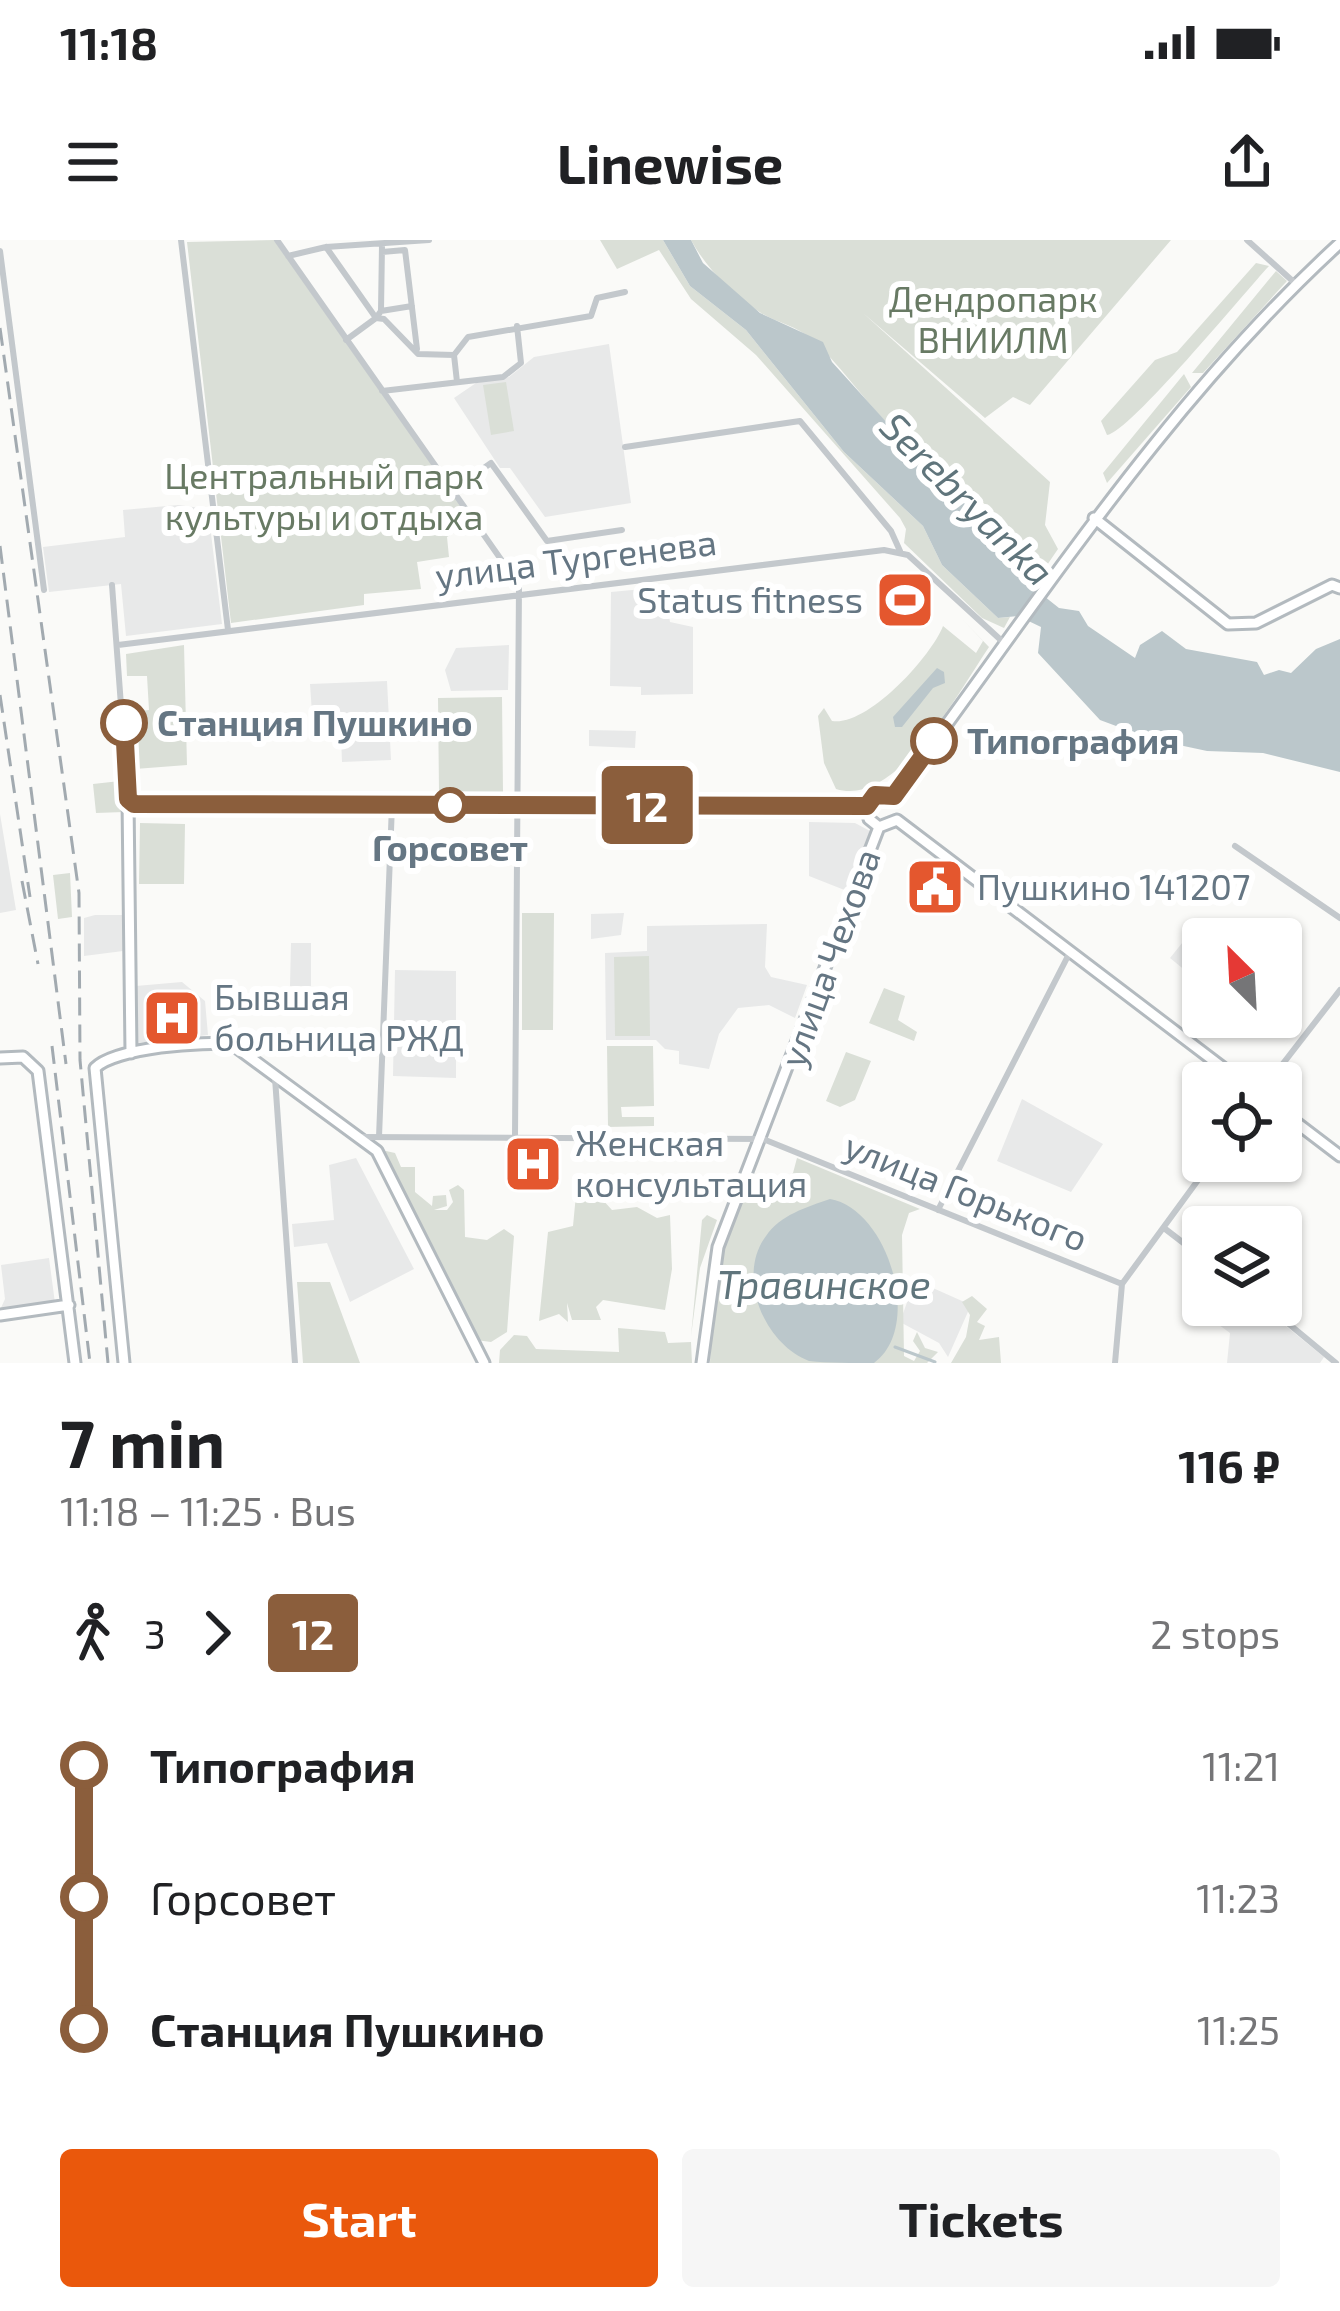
<!DOCTYPE html>
<meta charset="utf-8">
<style>
body{margin:0;font-family:"Exo 2",sans-serif;background:#f6f6f6;color:#202124;height:100vh;display:flex;flex-direction:column;font-size:45px;white-space:nowrap}
*{box-sizing:border-box;margin:0}
p{font-size:39px;color:#757577}
.icon{flex:none;width:66px;height:66px;fill:none;stroke:currentColor;stroke-width:2;stroke-linecap:round;stroke-linejoin:round}
.map{position:relative;height:1123px;overflow:hidden}
.details{display:flex;flex-direction:column;background:#fff;flex:1}
.details>*{flex:none}
.badge{padding:0 24px;border-radius:9px;font-size:42px;line-height:78px}
.needle{width:78px;rotate:336deg}
.buttons{position:absolute;left:1182px;top:678px;display:grid;gap:24px}
.buttons a{display:grid;place-items:center;width:120px;height:120px;border-radius:12px;background:#fff;box-shadow:0 3px 9px #0004;font-size:60px}
.map>.badge{position:absolute;translate:-50% -50%;box-shadow:0 0 0 6px #fff}
.legs{display:flex;align-items:center;gap:18px;height:132px;padding:0 60px;font-size:39px}
.legs p{margin-inline-start:auto}
.headline{display:flex;align-items:center;justify-content:space-between;height:204px;padding:0 60px}
h1{font-size:66px;font-weight:700;line-height:90px}
.cta{display:flex;gap:24px;margin-top:auto;padding:24px 60px}
.cta a{flex:1;height:138px;border-radius:12px;background:#ea580c;color:#fff;font-size:48px;font-weight:700;line-height:138px;text-align:center}
.cta a+a{background:#f6f6f6;color:#202124}
ul{padding:0 60px;list-style:none}
li{display:flex;align-items:center;gap:42px;height:132px;font-size:45px}
li i{display:grid;place-items:center;width:18px;height:100%;margin:0 15px;background:currentColor}
li i::after{content:'';width:30px;height:30px;margin:-15px;border:9px solid;border-radius:50%;background:#fff}
li p{margin-inline-start:auto}
li:first-child i{background:linear-gradient(#0000 50%,currentColor 0)}
li:last-child i{background:linear-gradient(currentColor 50%,#0000 0)}
.status{display:flex;justify-content:space-between;align-items:center;height:84px;padding:0 60px;background:#fff;direction:ltr}
.status svg{height:33px;fill:currentColor}
header{display:flex;justify-content:space-between;align-items:center;height:156px;padding:0 60px;background:#fff;font-size:54px;font-weight:700}
.map>svg:first-child{display:block}
.built{fill:#e8e9e9}
.green{fill:#dadfd7}
.water{fill:#bbc7cb}
.lines{fill:none;stroke-linecap:round;stroke-linejoin:round}
.stream{stroke:#bbc7cb;stroke-width:3}
.secondary-casing{stroke:#b3babf;stroke-width:15}
.street{stroke:#c3c8cc;stroke-width:6}
.secondary{stroke:#fff;stroke-width:9}
.rail{stroke:#a2aab0;stroke-width:3;stroke-dasharray:18 9;stroke-linecap:butt}
.line-1-casing{stroke:#fff;stroke-width:27}
.line-1{stroke:#8b5e3c;stroke-width:18}
.stop-1-dot{fill:#fff;stroke:#8b5e3c;stroke-width:6}
.labels{text-anchor:middle;stroke-width:12;stroke-linejoin:round;paint-order:stroke}
.park-label{font-size:36px;fill:#687a64;stroke:#fff}
.street-label{font-size:36px;fill:#657683;stroke:#fff}
.poi-label{font-size:36px;fill:#657683;stroke:#fff;text-anchor:start}
.stop-label{font-size:36px;font-weight:bold;fill:#657683;stroke:#fff;text-anchor:start}
.water-label{font-size:39px;font-style:italic;fill:#60757c;stroke:#fff}
</style>
<div class="status"><b>11:18</b><svg viewBox="0 0 49 12"><path d="M0 12V9h3v3zM5 12V6h3v6zM10 12V3h3v9zM15 12V0h3v12zM26 1h20v11H26zM47 4h2v5h-2z"/></svg></div>
<header><svg class="icon" aria-label="menu" viewBox="0 0 24 24"><path d="M4 6h16M4 12h16M4 18h16"/></svg>Linewise<svg class="icon" aria-label="share" viewBox="0 0 24 24"><path d="M12 15V3M7 8l5-5 5 5M5 13v7h14v-7"/></svg></header>
<div class="map">
<svg width="1340" height="1123" viewBox="0 0 1340 1123">
<rect width="100%" height="100%" fill="#fafaf8"/>
<path class="built" d="M609 104 631 263 545 277 510 228H500L454 158 476 143 509 137 534 117Z
M178 265 208 269 222 384 126 396 121 344 49 352 43 307 125 297 123 270Z
M664 347 670 382 693 387V454L641 455V447L610 446 611 352Z
M509 405 508 450 451 451 445 430 456 408Z
M387 441 391 520 342 522 340 472 312 473 310 444Z
M589 490 636 491 635 508 589 506Z
M0 574 16 670 0 673Z
M809 582 855 583 870 591 847 651 809 636Z
M624 673 621 695 591 699V674Z
M95 675H123V711L84 716V678Z
M1199 682 1219 699H1203L1198 741 1170 718Z
M767 684 765 727 771 737 807 745 795 778 769 765 738 768 719 794 709 829 679 824V811L665 809 656 800H606L605 713 647 711V686Z
M291 703H311V746H290Z
M395 730 456 731V838L393 836Z
M182 742 205 761 208 795 138 803 136 746Z
M1022 859 1103 904 1071 952 997 921Z
M356 918 414 1029 350 1062 327 1003 294 1007 292 984 334 980 329 925Z
M49 1018 55 1063 0 1070 5 1059 1 1025Z
M915 1040 971 1065 948 1117 939 1103 900 1082Z
M1210 1065H1260L1324 1117 1320 1123H1227L1230 1093 1204 1074Z"/>
<path class="green" d="M274 0 472 282 447 297 449 317 417 322 421 349 364 354V365L231 383 187 2Z
M600 0H663L690 46 746 90 844 212 923 286 942 325 998 378 1010 377 1004 388 982 378 904 303 906 289 900 278 756 115 691 59 659 10 617 29Z
M691 0H1171L1030 165 1013 157 985 178 863 73 1050 242 1045 285 1058 309 1032 347 1018 329C1025 275 920 216 886 182 860 155 839 123 811 99 797 86 777 83 761 73 734 56 706 28 691 0Z
M1256 23 1269 26C1244 53 1129 193 1107 195L1101 181 1155 120 1177 112Z
M1276 31 1287 41 1203 133H1192Z
M1184 134 1191 147 1107 243 1103 233Z
M506 142 514 191 491 195 483 145Z
M961 378 989 407C959 451 897 568 836 549L824 523 818 476 824 468 832 481C867 487 931 417 943 386L976 413 983 401Z
M184 405 187 525 135 529 132 472 149 470 147 436H127L126 414Z
M502 457 503 552H439L438 458Z
M120 541 124 572 96 573 93 544Z
M140 583 185 584 184 644H139Z
M70 633 72 677 58 679 53 635Z
M522 673H554L553 790H522Z
M649 716 650 796H615L614 717Z
M884 748 905 756 898 780 917 792 914 801 869 783Z
M607 806H653L654 866 621 867 622 877H654V886L608 887Z
M846 812 871 821 855 860 840 867 826 861Z
M386 911 395 913 401 927H415V952L432 966 433 956 446 955 447 966 434 970H447L453 962 449 950 458 945 464 950 465 997 487 1000 504 989 514 996 507 1092 491 1102 476 1100 381 916Z
M797 918 920 969 909 973 902 995 904 1116 914 1121 920 1111 913 1101 917 1092 925 1108 938 1112 927 1123H710L714 1029 752 938 780 943 793 933Z
M577 944 590 946 612 970 637 967 657 978 670 975 672 1029 665 1070 603 1060 596 1067 601 1080H572L567 1063 568 1082 559 1074 539 1081 548 992 573 986Z
M707 975 717 980 700 1028 691 1096 702 980Z
M297 1042H330L360 1123H303Z
M972 1056 987 1069 977 1082 985 1086 979 1100 999 1097 1001 1123H951L966 1097 970 1075 962 1062Z
M618 1088 665 1092 668 1103 691 1102 692 1123H499L500 1110 514 1095 527 1096 536 1109 619 1112Z"/>
<path class="water" d="M663 0H691L703 23 760 73 823 102 832 122 889 185 964 245 1012 300 1025 341 1059 368 1079 371 1088 386 1135 418 1140 405 1162 391 1186 409 1257 422 1264 435 1279 430 1291 433 1316 409 1340 399V532L1263 513 1207 511 1151 499 1100 480 1038 413 1041 387 1018 376 998 378 942 325 923 286 844 212 746 90 690 46Z
M937 428 944 432 945 443 933 448 902 487H895L893 477Z
M830 959C888 969 924 1087 874 1123 854 1123 828 1123 809 1121 764 1104 736 1036 766 996 780 975 807 967 830 959Z"/>
<g class="lines">
<path class="stream" d="M895 1107 935 1122"/>
<defs>
<path id="secondary" d="M1094 278 1228 384 1256 383 1332 345 1340 348
M894 556C1036 366 1163 165 1340 3
M128 559 131 813
M134 564 867 566
M867 566 869 579 879 587 897 580
M867 566 875 555 894 556
M897 580 1243 843
M0 818 23 817 38 831 75 1123
M1281 871 1340 916
M0 1075 69 1065
M124 1123 95 828C114 808 205 800 233 805L377 911 484 1123
M702 1123 718 1007 879 587"/>
</defs>
<use href="#secondary" class="secondary-casing"/>
<path class="street" d="M181 0 228 390
M277 0 519 345 515 896
M1247 0 1296 44
M382 5 381 71 376 78 384 79 418 114 454 115
M326 7 376 78 346 100
M0 11 44 350
M382 12 405 10 417 109
M288 16 326 7 429 0
M381 71 412 66
M457 142 454 115 468 97 591 76 597 58 625 52
M382 151 503 137 521 123 517 86
M625 207 800 181 891 291 900 311
M453 250 491 223 547 301 622 290
M112 345 128 559
M118 405 884 310 908 315 1003 402
M1235 606 1340 678
M275 838 295 1123
M1268 843 1340 750
M362 897 763 899 1122 1044
M379 897 392 565
M938 970 1070 712
M1164 988 1203 1018
M1266 1065 1336 1123
M1115 1123 1122 1044 1212 921"/>
<use href="#secondary" class="secondary"/>
<path class="rail" d="M0 88 79 653 80 820 108 1123
M0 306 66 824
M0 455 30 657
M22 641 38 724
M52 806 90 1123"/>
</g>
<g class="lines">
<defs>
<path id="line-1" d="M124 483 128 559 134 564 867 566 875 555 894 556 934 501"/>
</defs>
<use href="#line-1" class="line-1-casing"/>
<use href="#line-1" class="line-1"/>
</g>
<defs>
<symbol id="stadium-square" viewBox="-11 -11 22 22"><rect x="-9" y="-9" width="18" height="18" rx="4" fill="#e4572e" stroke="#fff"/><path d="M0-5a6.5 5 0 1 0 0 10a6.5 5 0 1 0 0-10ZM-3.5-1.8h7v3.6h-7Z" fill="#fff"/></symbol>
<symbol id="civic-square" viewBox="-11 -11 22 22"><rect x="-9" y="-9" width="18" height="18" rx="4" fill="#e4572e" stroke="#fff"/><path d="M-.6-6.5H3V-4.5H.6V-3L4-1V1h2V6H-6V1h2V-1L-.6-3ZM-1.2 2.5V6h2.4V2.5Z" fill="#fff"/></symbol>
<symbol id="hospital-square" viewBox="-11 -11 22 22"><rect x="-9" y="-9" width="18" height="18" rx="4" fill="#e4572e" stroke="#fff"/><path d="M-5-5h3v3.5h4V-5h3V5h-3V1.5h-4V5h-3Z" fill="#fff"/></symbol>
</defs>
<g fill-rule="evenodd">
<use href="#stadium-square" x="872" y="327" width="66" height="66"/>
<use href="#civic-square" x="902" y="614" width="66" height="66"/>
<use href="#hospital-square" x="139" y="745" width="66" height="66"/>
<use href="#hospital-square" x="500" y="891" width="66" height="66"/>
</g>
<g class="stop-1-dot">
<circle cx="124" cy="483" r="21"/>
<circle cx="934" cy="501" r="21"/>
<circle cx="450" cy="565" r="15"/>
</g>
<g class="labels">
<g class="park-label">
<text x="993" y="72">Дендропарк<tspan x="993" dy="41">ВНИИЛМ</tspan></text>
<text x="324" y="249">Центральный парк<tspan x="324" dy="41">культуры и отдыха</tspan></text>
</g>
<g class="street-label">
<text transform="translate(576 319) rotate(-7)" y="13">улица Тургенева</text>
<text transform="translate(830 718) rotate(-70)" y="13">улица Чехова</text>
<text transform="translate(966 952) rotate(22)" y="13">улица Горького</text>
</g>
<g class="poi-label">
<text x="863" y="373" text-anchor="end">Status fitness</text>
<text x="977" y="660">Пушкино 141207</text>
<text x="214" y="770">Бывшая<tspan x="214" dy="41">больница РЖД</tspan></text>
<text x="575" y="916">Женская<tspan x="575" dy="41">консультация</tspan></text>
</g>
<g class="stop-label">
<text x="157" y="496">Станция Пушкино</text>
<text x="967" y="514">Типография</text>
<text x="450" y="621" text-anchor="middle">Горсовет</text>
</g>
<g class="water-label">
<text transform="translate(967 259) rotate(45)" y="14">Serebryanka</text>
<text x="824" y="1059">Травинское</text>
</g>
</g>
</svg>
<div class="buttons">
<a><svg class="needle" viewBox="-14 -14 28 28"><path d="M0-13l5 13h-10z" fill="#e53935"/><path d="M0 13l5-13h-10z" fill="#757577"/></svg></a>
<a><svg class="icon" aria-label="locate" viewBox="0 0 24 24"><circle cx="12" cy="12" r="6"/><path d="M12 2v4M12 18v4M2 12h4M18 12h4"/></svg></a>
<a><svg class="icon" aria-label="layers" viewBox="0 0 24 24"><path d="M12 4l9 5-9 5-9-5zM3 14l9 5 9-5"/></svg></a>
</div>
<b class="badge" style="left:647px;top:565px;background:#8b5e3c;color:#fff">12</b>
</div>
<section class="details">
<div class="headline"><div><h1>7 min</h1><p>11:18 – 11:25 · Bus</p></div><b>116 ₽</b></div>
<div class="legs"><svg class="icon" aria-label="walk" viewBox="0 0 24 24"><circle cx="13" cy="4" r="2"/><path d="M13 8l-2 6 4 7M11 14l-3 7M7 12l3-4h3l4 4"/></svg>3<svg class="icon" aria-label="forward" viewBox="0 0 24 24"><path d="M9 5l7 7-7 7"/></svg><b class="badge" style="background:#8b5e3c;color:#fff">12</b><p>2 stops</p></div>
<ul>
<li><i style="color:#8b5e3c"></i><b>Типография</b><p>11:21</p></li>
<li><i style="color:#8b5e3c"></i><span>Горсовет</span><p>11:23</p></li>
<li><i style="color:#8b5e3c"></i><b>Станция Пушкино</b><p>11:25</p></li>
</ul>
<div class="cta"><a>Start</a><a>Tickets</a></div>
</section>
